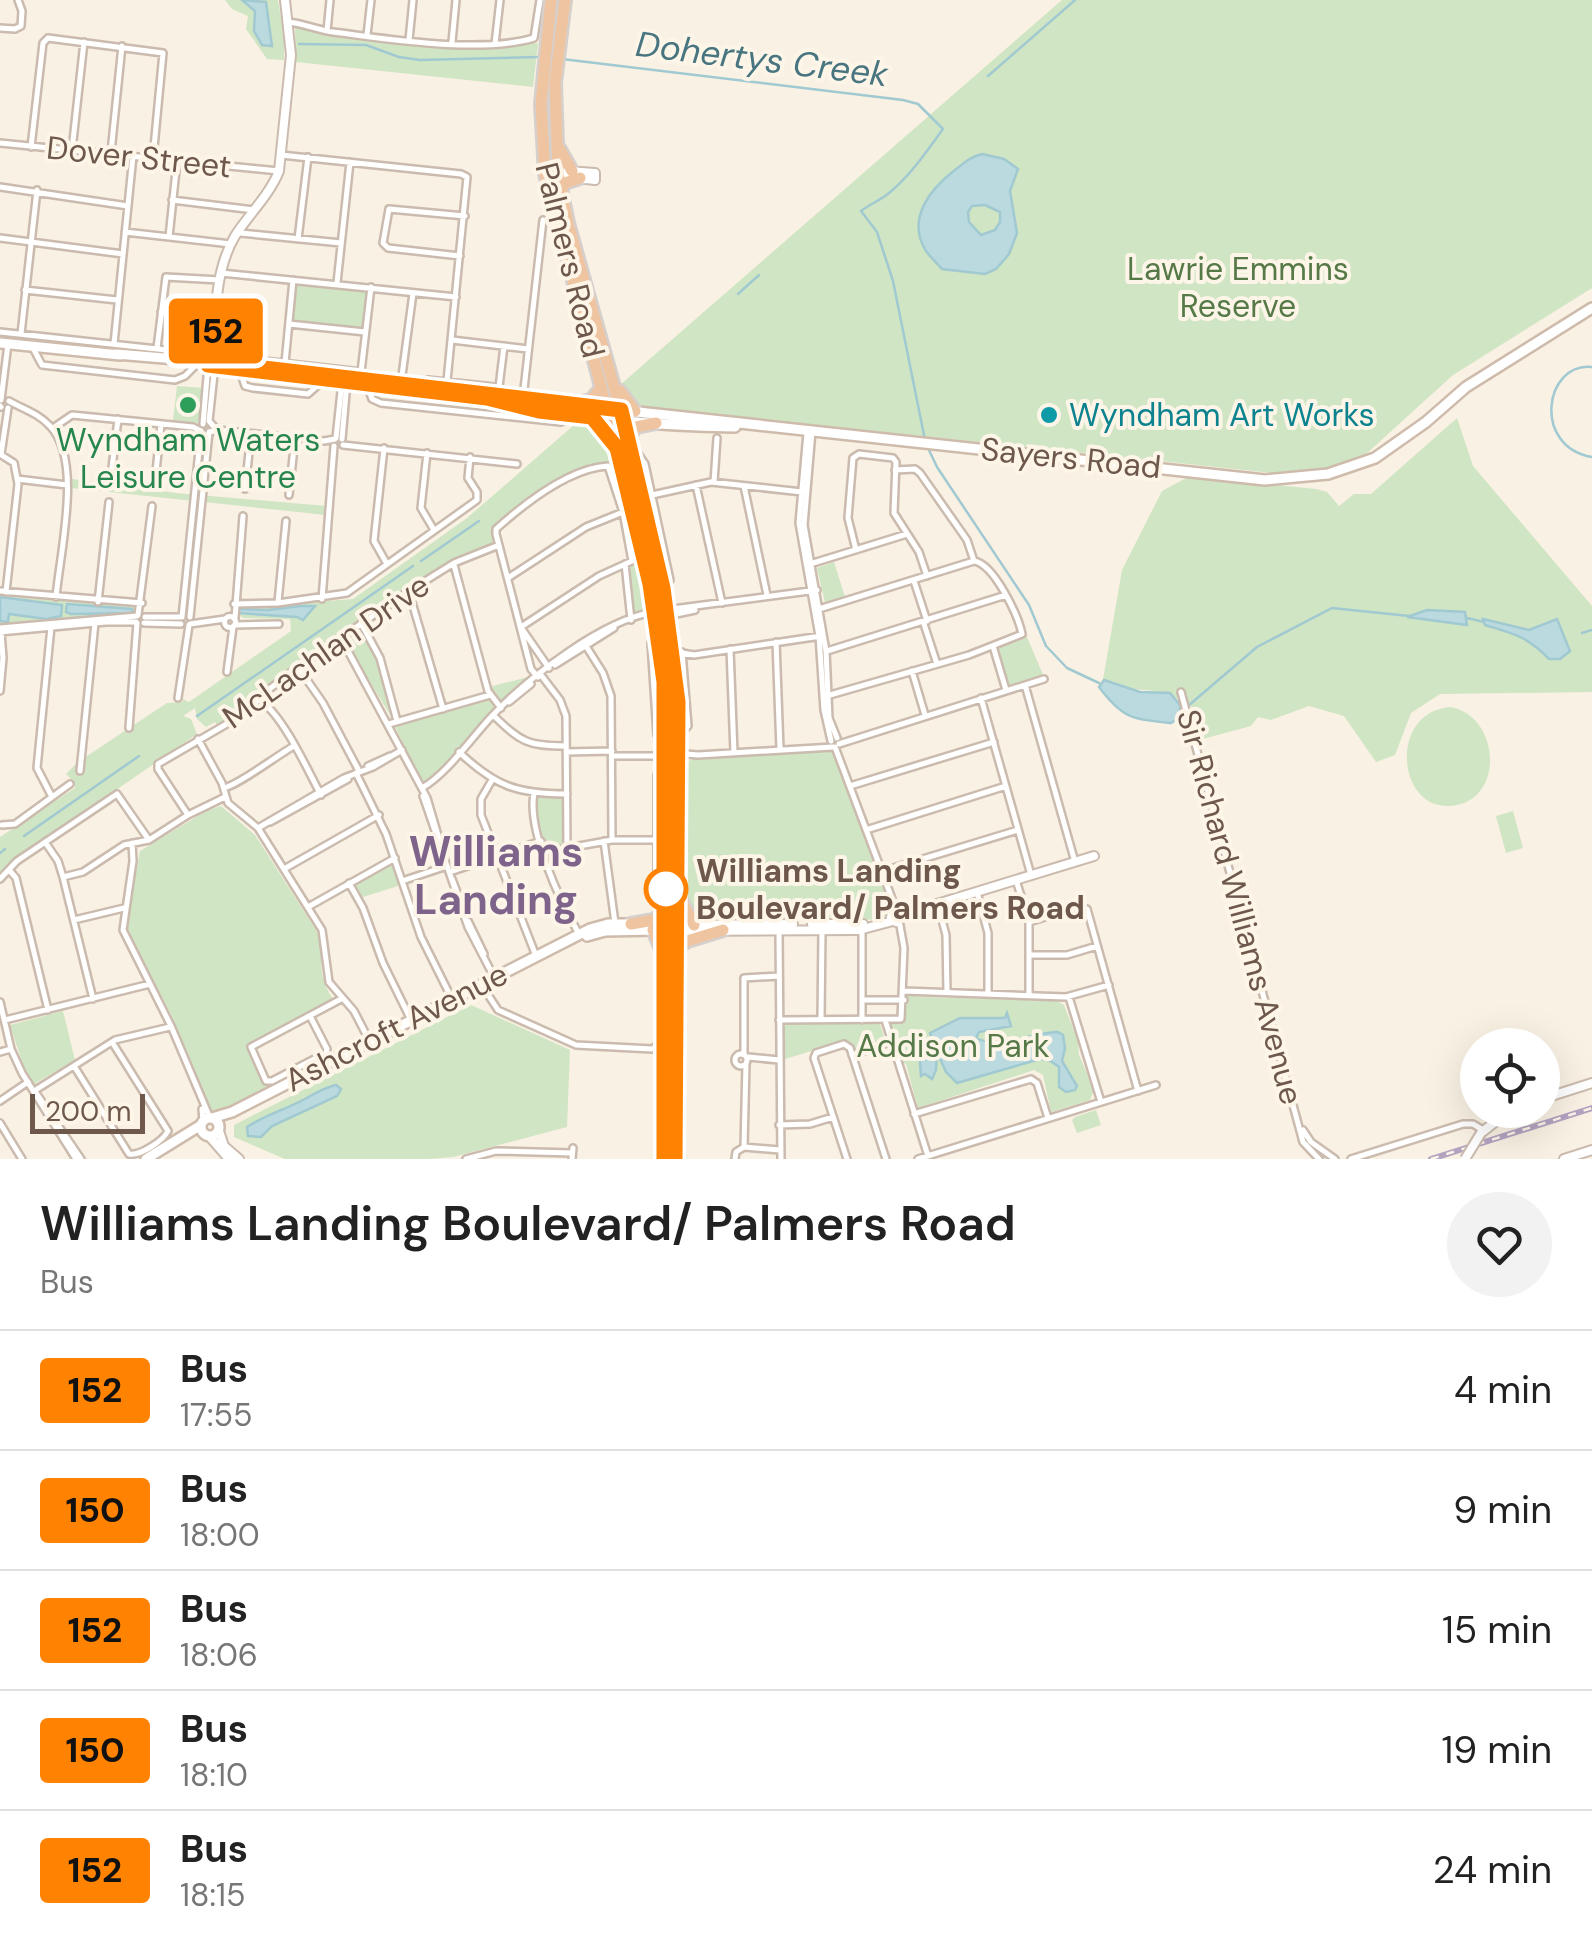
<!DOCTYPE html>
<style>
body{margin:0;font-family:"DM Sans",sans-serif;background:#f2f2f2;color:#222;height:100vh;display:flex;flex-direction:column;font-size:38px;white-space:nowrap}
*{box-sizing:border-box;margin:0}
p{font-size:32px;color:#767676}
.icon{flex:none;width:55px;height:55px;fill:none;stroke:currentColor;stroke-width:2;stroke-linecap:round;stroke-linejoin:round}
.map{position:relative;height:1159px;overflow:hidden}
.sheet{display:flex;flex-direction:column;background:#fff;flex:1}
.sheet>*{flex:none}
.badge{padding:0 20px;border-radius:8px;font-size:35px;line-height:65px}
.buttons{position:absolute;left:1460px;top:1028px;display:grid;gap:20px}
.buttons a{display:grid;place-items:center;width:100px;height:100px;border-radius:50%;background:#fff;box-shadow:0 10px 40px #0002;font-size:50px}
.scale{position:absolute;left:30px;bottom:25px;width:115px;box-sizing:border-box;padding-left:10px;border:5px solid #6e584c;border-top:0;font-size:28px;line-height:35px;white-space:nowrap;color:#6e584c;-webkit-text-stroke:8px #fdf5e8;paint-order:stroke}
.map>.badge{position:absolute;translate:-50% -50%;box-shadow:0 0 0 5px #fff}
.round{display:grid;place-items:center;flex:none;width:105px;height:105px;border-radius:52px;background:#f2f2f2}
.overview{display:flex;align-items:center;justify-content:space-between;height:170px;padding:0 40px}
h1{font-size:48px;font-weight:600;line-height:75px}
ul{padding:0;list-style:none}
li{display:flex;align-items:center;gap:30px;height:120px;padding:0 40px;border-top:2px solid #e0e0e0}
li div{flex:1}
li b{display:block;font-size:38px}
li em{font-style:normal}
li .badge{min-width:110px;font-weight:700;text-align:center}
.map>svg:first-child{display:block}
.green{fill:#d0e5c3}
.water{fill:#badae0;stroke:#a1c9d1;stroke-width:2.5;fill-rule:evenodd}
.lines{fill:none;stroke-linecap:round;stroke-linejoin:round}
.stream{stroke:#a1c9d1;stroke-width:2.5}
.minor-casing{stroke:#cbbbae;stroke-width:10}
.tertiary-casing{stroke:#cbbbae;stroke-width:12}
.secondary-casing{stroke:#cebbab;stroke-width:14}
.trunk-casing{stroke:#d6d0cd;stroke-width:16}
.minor{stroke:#fff;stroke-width:5}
.tertiary{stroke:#fff;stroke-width:8}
.secondary{stroke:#fff;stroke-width:9}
.trunk{stroke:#efc4a1;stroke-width:11}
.rail-casing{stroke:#b3a3c1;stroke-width:6}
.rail{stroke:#fdf5e8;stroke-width:2.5;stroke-dasharray:8;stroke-linecap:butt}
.tertiary-bridge-casing{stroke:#cbbbae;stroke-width:12;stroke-linecap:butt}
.tertiary-bridge{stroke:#fff;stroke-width:8}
.line-casing{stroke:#fff;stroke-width:22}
.line{stroke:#ff8200;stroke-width:15}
.leisure-dot{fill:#2e9e5b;stroke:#fdf5e8;stroke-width:4}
.culture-dot{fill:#0f9aa8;stroke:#fdf5e8;stroke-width:4}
.stop-dot{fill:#fff;stroke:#ff8200;stroke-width:5}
.labels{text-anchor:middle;stroke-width:8;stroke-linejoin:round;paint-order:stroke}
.street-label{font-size:32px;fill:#6e584c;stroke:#fdf5e8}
.park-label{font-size:32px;fill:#567948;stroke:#fdf5e8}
.culture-label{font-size:32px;fill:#0d838f;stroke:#fdf5e8;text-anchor:start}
.leisure-label{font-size:32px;fill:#27864d;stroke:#fdf5e8}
.stop-label{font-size:32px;font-weight:bold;fill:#6e584c;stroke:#fdf5e8;text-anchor:start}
.water-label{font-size:35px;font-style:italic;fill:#487580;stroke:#fdf5e8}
.district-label{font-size:42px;font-weight:bold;fill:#7e648b;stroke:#fdf5e8}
</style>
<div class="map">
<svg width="1592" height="1159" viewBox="0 0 1592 1159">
<rect width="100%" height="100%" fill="#f9f1e3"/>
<path class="green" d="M225 0H278L284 37V60L267 59 246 29 248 16 232 9Z
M1062 0H1592V288L1453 375 1365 455 1327 479 1039 448 1038 445 1027 444 1026 447 634 406 620 385Z
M295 25C306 26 315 31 325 33 394 47 469 48 538 43L533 87 296 62Z
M299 282 367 290 364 329 294 322V287Z
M177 386 204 388 198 423 173 420Z
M589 412 620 416 607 440 611 462 569 476 495 527 494 545C423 571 357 619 297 665 269 686 248 709 217 725L215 722 206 727 197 719 195 708 183 716 191 719 197 734 18 858 0 875V837L75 788 74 782 66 774 78 762 167 703 182 702 183 699 189 702 291 631 290 619 243 618 236 612 239 608 353 599 467 518Z
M1457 418 1473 466 1592 606V692L1440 694 1411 713 1395 755 1376 762 1344 716 1309 706 1271 720 1258 717 1251 726 1203 739 1192 707C1159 686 1139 689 1101 691L1122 570 1162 491 1190 476 1316 489 1327 492 1339 506 1354 494H1371Z
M72 479 176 493 327 506 326 515 71 488Z
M642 562 650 609 632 613 628 567Z
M834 562 845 597 825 603 817 568Z
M0 596 135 607 137 612 130 616 0 626Z
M361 629 377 656 392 718 345 641Z
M1027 637 1044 677 1008 687 996 648Z
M528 677 532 680 502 704 489 687Z
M487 699 497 707 495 710 431 780 421 782 394 724Z
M1450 707C1502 716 1505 803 1450 806 1396 809 1389 712 1450 707Z
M834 749 889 905 887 917 853 922 880 916 867 919H757L779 922 691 919 684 904 680 764 696 758Z
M537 796 564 797V845L545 848 535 818Z
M221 806 255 835 316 930C327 957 313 972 335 1002L248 1048 268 1084 326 1057 217 1113 210 1110 173 1018 126 928 140 851 206 811Z
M1513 811 1523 848 1506 853 1496 816Z
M391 862 401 885 360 898 353 884Z
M909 994 919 997 1057 1001 1064 1005 1078 1041 1079 1055 1094 1090 1090 1100 1051 1112 1043 1075 1034 1070 918 1108 906 1064 902 1063 895 1029 888 1024 905 1020 906 997Z
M471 1005 570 1050 567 1127 453 1157 429 1159H285L234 1137V1125Z
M63 1011 75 1060 34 1084 23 1065 10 1025Z
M785 1023 880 1024 885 1039 856 1051 844 1041 782 1060V1026Z
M1096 1110 1101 1125 1077 1133 1072 1120 1075 1117Z"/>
<path class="water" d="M242 0 266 2 272 46 262 45 254 31 255 11Z
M982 154 1004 159 1018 169 1010 191 1017 233 1009 254 996 269 985 274 942 269C937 263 930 257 926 251 906 219 930 189 955 170 964 163 970 157 982 154ZM985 205 1000 212V222L995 230 981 235 969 222 968 212 972 206Z
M0 597 62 605 61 616 46 619 9 614 8 622 0 621Z
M67 604 132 609 133 613 71 614 66 612Z
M301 606H315L303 620 297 617 237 613 239 609 268 610Z
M1427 610 1465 612 1467 625 1407 617Z
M1483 619 1529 630 1557 619 1570 651 1560 659H1549C1527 636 1514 634 1485 625Z
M1104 680 1140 692 1170 693 1180 705V717L1171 723C1132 719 1123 719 1099 687Z
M1007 1013 1011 1026 979 1032 976 1038C1000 1050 1033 1032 1058 1032L1063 1035 1065 1048 1062 1061 1077 1086 1075 1090 1066 1092 1059 1087V1067L1049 1060 1040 1059 957 1083 946 1072 937 1052 936 1070 932 1079 925 1074 921 1076 919 1048 933 1041 930 1033 960 1018H1005Z
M336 1085 341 1089 337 1096 272 1126 261 1137 248 1136 247 1127C263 1116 281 1111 299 1102 312 1096 321 1088 336 1085Z"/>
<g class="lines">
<path class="stream" d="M299 44 366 45 399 57 420 60 539 57
M562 59 903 100 918 104 943 129C926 152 911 175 889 193 881 200 870 204 861 211L877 232 893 281 925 440
M988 76 1075 0
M738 294 759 275
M1592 367C1544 362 1532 447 1592 457
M928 448 937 467 1029 605 1046 646 1067 668 1099 683
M421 561 479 521
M1467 618 1484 622
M1582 633 1592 630
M1188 706 1257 647 1332 608 1409 616
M197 716 413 566
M24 836 139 756
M0 853 5 849"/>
<defs>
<path id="minor" d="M287 22C303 23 317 30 333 32 389 39 480 54 534 38L540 0
M0 28 15 29 21 26 22 11 18 0
M327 31 330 0
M367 35 371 0
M409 40 413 0
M452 42 456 0
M495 44 500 0
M0 143 279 171
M31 147 43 43 48 38 163 53 153 158
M72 150 84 42
M111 152 122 46
M281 155 461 174 467 177 447 381
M0 187 128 206
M172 200 254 210
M125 232 231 244
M240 233 341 243
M169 237 177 161
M0 238 123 254
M298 239 308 157
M460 256 388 248 383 243 389 209 465 216
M221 273 456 297
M337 283 350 162
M25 290 117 300
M161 312 189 316
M216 315 245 319 244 354 248 359 361 372 379 378
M289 324 365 332
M0 332 185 352
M21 334 37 190
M452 340 528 349
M114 344 133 156
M33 348 42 365 175 380 185 376 197 364
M157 348 166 277 220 280
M285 363 293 280
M215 365 209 421 216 429
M239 368 245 386 253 388 308 394 325 379
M361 372 371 287
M401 383 413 293
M367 385 372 399 381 403 561 422 568 417
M420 386 428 380 494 387 502 395
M499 387 504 346
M523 398 543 220
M1 400 8 344
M9 401C23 409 38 413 50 426 83 460 60 552 56 597
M0 406 1 407
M203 424 208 365
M53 428 72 415 193 427 201 431
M812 431 804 525 826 651 829 718 837 738
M209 432 218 430 324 441 335 439
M807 433 799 523 819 636 824 710 831 741
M336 438 342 382
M342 439 347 382
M343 445 517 464
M633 447 645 464 670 580 666 587
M384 448 374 541 387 564
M427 453 421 508 434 530
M0 454 14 463 18 484 6 592
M1 454 8 408
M111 476 118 419
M17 479 67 485
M155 481 161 424
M714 482 717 438
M696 485 722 603
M744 486 767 595
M245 489 251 434
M289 495 295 438
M652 495 711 482 802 492
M856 550 848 518 853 458 859 454 893 458 896 462 894 513 919 552 927 576
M625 564 631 620
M810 564 907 534
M454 565 488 691 501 708
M508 578 586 527 623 512
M914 581 927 621
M0 591 142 603
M409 592 443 709
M322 599 334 446
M98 602 109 502
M278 602 286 521
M234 604 278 603 347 593 477 500V492L468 478 470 457
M819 609 974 561
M665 610 817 590
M138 615 152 506
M667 616 695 610
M224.5 622a5.5 5.5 0 1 1 11 0a5.5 5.5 0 1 1-11 0Z
M145 617H182
M182 617 201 431
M190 617 209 432
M235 618 243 516
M144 623 181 624
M361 623 380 658 397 721
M190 624 225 619
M924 624 937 664
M235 625 279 624
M521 627 599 576 632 561 623 512 608 466C569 468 524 504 496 529V534L531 669 538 677
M0 628 137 616
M522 629 549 668
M0 632 106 622H136
M657 635 651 643 657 735 664 743
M341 638 427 798 444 856
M776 642 780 749
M586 646 603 673 611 696 612 840
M993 646 1006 690
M730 649 734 753
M827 651 1006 595
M682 653 694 655 821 636
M555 665 614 628
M298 667 323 703 359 771
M912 671 925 715
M227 672 233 627
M541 675 560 700 566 716 567 847
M1025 685 1075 862
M0 691 3 658 1 632
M1181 692 1303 1142 1319 1159
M823 697 969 655 1022 634C1018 615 994 564 974 561L967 540 920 473 915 469 895 470
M178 698 189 625
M981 698 1031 875
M259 699C284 717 306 767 321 795
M509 702 531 684
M493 715C521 742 527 746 566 746
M389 724 490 695
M129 728 137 623
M680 734 688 726 682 652
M198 739 222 783 228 803 258 828 322 930 329 982 354 1011 369 1040
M839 744 1044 679
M680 747 686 754 698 755 833 747
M835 747 897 912
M459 752C495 786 517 794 567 794
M566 752 612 751
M612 756H664
M368 766 390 756
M80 771 95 623
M356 773 386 834 421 937 452 999
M492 780 481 799V815L536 956
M850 786 994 742
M224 788C240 784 276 756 294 746
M422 788C447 774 472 737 492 716 528 678 602 620 654 612
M534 793C527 831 560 901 579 934
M51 795 37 768 51 627
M423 796 468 927 494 977
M188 815 158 769V764L249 711 263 694 298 667 409 591 454 563 499 545
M270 822 348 779
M2 825 15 824 70 784
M258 828 344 778 373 767 402 750
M866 830 1006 786
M604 841 615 923
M45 842 58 861 63 877 93 999
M132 843 133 861 123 930 171 1026 210 1118
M546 852 612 840H657
M284 869 379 815
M10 871 16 878 48 1010
M450 872 541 841
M880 872 1018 830
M63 877 83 872 124 845 149 840 188 815 225 797
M0 879 17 861 117 794 149 840
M452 879 464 911
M1016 880 1029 922V995
M402 881 447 866
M349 883 363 908 383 963 411 1020
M977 892 988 933V994
M938 905 946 935 947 993
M308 907 395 858
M664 908 657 898V775L664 771
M74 920 124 908
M468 921 484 954
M1029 922 1080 906 1087 909 1138 1091
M779 932 781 1159
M1029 955H1067L1097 946
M481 984 498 1010 576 1045 652 1049 663 1042
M904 991 1066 997 1109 985
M1069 997 1101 1102
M862 1000H904
M0 1002 11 1049 22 1073 76 1159
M310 1016 327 1049 326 1053 272 1081H266L251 1047 341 999
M5 1020 150 984
M779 1020 901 1019 904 948 899 920
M821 1020 822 930
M862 1020V929
M885 1020 928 1156
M0 1052 11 1049
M735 1060a6 6 0 1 1 12 0a6 6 0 1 1-12 0Z
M744 1055V978L779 976
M852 1055 890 1042
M748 1057 779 1060
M746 1063 744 1147 780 1150
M74 1066 129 1154C140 1156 163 1141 168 1131L112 1042
M34 1091 115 1040 170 1027
M36 1093 81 1159
M0 1101 28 1082
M202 1109 203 1121
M914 1114 1031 1079 1037 1083 1048 1118
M0 1123 22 1159
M779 1125 810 1124 833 1117
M1303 1130 1311 1142 1335 1159
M466 1159 496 1151 572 1153
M572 1159 573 1148
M735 1159 736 1152 744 1147
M847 1159 814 1058 816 1053 844 1044 850 1048 886 1159
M918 1159 1156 1085
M1351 1159 1463 1124H1473L1483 1130"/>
<path id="tertiary" d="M558 176 595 180V173L567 171
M215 365C215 323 213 273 235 236 249 214 269 196 279 171L291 55 285 0
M896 912 901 916 896 922 891 917Z
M898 913 914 911 1094 856
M812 924H863
M678 925 793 924
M678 931 859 930 893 921
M1542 1099 1592 1083
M219 1131 224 1146 239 1159
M1481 1133 1510 1110
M209 1136 229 1159
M1564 1159 1592 1150"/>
<path id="secondary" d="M0 343 120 355
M116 354 248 365 608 409
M493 399C571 419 653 426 735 427
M629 411 1265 480 1328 474 1375 458 1426 422 1466 387 1592 308
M587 936 605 931 656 930
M201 1127a9 9 0 1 1 18 0a9 9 0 1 1-18 0Z
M212 1118 232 1112 590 929 608 924H633
M146 1159 201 1125"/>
<path id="trunk" d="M551 0 541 104 545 174 625 478 649 584 662 659 667 745 664 1159
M565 0 555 83 558 174 568 223 625 426 663 588 678 702 675 1159
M559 148 572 171
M561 190 565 183 580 178
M620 391 635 411
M570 404 591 400 601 388
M592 417 611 441
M628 438 636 427 656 423
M682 902 694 925
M631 924 654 920 665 911
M653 930 661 949
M677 949 687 941 723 930"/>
</defs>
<use href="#minor" class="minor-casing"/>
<use href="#tertiary" class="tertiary-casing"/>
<use href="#secondary" class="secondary-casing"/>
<use href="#trunk" class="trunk-casing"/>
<use href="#minor" class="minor"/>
<use href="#tertiary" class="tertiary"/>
<use href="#secondary" class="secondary"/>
<use href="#trunk" class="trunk"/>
<defs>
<path id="rail" d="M1431 1159 1592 1108"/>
</defs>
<use href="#rail" class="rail-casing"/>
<use href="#rail" class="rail"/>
<defs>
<path id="tertiary-bridge" d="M1465 1159 1481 1133"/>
</defs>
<use href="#tertiary-bridge" class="tertiary-bridge-casing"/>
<use href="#tertiary-bridge" class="tertiary-bridge"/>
</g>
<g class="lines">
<defs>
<path id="line" d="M664 1159V682L650 584 617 448 592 417 539 411 487 398 208 365 215 323 214 362 621 410 663 588 678 702 675 1159"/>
</defs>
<use href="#line" class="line-casing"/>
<use href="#line" class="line"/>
</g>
<circle class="leisure-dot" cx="188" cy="405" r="10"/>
<circle class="culture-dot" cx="1049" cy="415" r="10"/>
<circle class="stop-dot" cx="666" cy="889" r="20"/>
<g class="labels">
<g class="street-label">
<text transform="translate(139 157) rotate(6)" y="11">Dover Street</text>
<text transform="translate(570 260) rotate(76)" y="11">Palmers Road</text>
<text transform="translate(1071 458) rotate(6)" y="11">Sayers Road</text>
<text transform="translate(326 651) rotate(-35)" y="11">McLachlan Drive</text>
<text transform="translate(1240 907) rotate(75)" y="11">Sir Richard Williams Avenue</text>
<text transform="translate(396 1027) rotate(-27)" y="11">Ashcroft Avenue</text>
</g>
<g class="park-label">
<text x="1238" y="280">Lawrie Emmins<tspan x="1238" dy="37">Reserve</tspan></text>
<text x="953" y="1057">Addison Park</text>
</g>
<g class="culture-label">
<text x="1069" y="426">Wyndham Art Works</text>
</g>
<g class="leisure-label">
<text x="188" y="451">Wyndham Waters<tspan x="188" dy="37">Leisure Centre</tspan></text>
</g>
<g class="stop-label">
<text x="696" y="882">Williams Landing<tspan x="696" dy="37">Boulevard/ Palmers Road</tspan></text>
</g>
<g class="water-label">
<text transform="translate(762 59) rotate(7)" y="12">Dohertys Creek</text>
</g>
<g class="district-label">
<text x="496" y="866">Williams<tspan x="496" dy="48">Landing</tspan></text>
</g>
</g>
</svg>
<div class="buttons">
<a><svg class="icon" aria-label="locate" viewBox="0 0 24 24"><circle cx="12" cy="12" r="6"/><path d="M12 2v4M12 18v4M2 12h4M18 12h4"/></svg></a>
</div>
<div class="scale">200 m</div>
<b class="badge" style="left:216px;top:331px;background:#ff8200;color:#111">152</b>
</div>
<section class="sheet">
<div class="overview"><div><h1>Williams Landing Boulevard/ Palmers Road</h1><p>Bus</p></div><a class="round"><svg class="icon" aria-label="heart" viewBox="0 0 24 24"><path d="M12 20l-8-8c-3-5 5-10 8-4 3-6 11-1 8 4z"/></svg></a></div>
<ul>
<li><span class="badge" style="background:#ff8200;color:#111">152</span><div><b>Bus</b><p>17:55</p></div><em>4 min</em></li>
<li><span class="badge" style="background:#ff8200;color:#111">150</span><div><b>Bus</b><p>18:00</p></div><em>9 min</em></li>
<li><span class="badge" style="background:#ff8200;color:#111">152</span><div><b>Bus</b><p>18:06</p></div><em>15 min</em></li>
<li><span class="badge" style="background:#ff8200;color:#111">150</span><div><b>Bus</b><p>18:10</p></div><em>19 min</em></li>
<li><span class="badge" style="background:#ff8200;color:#111">152</span><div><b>Bus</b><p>18:15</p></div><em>24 min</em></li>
</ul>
</section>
